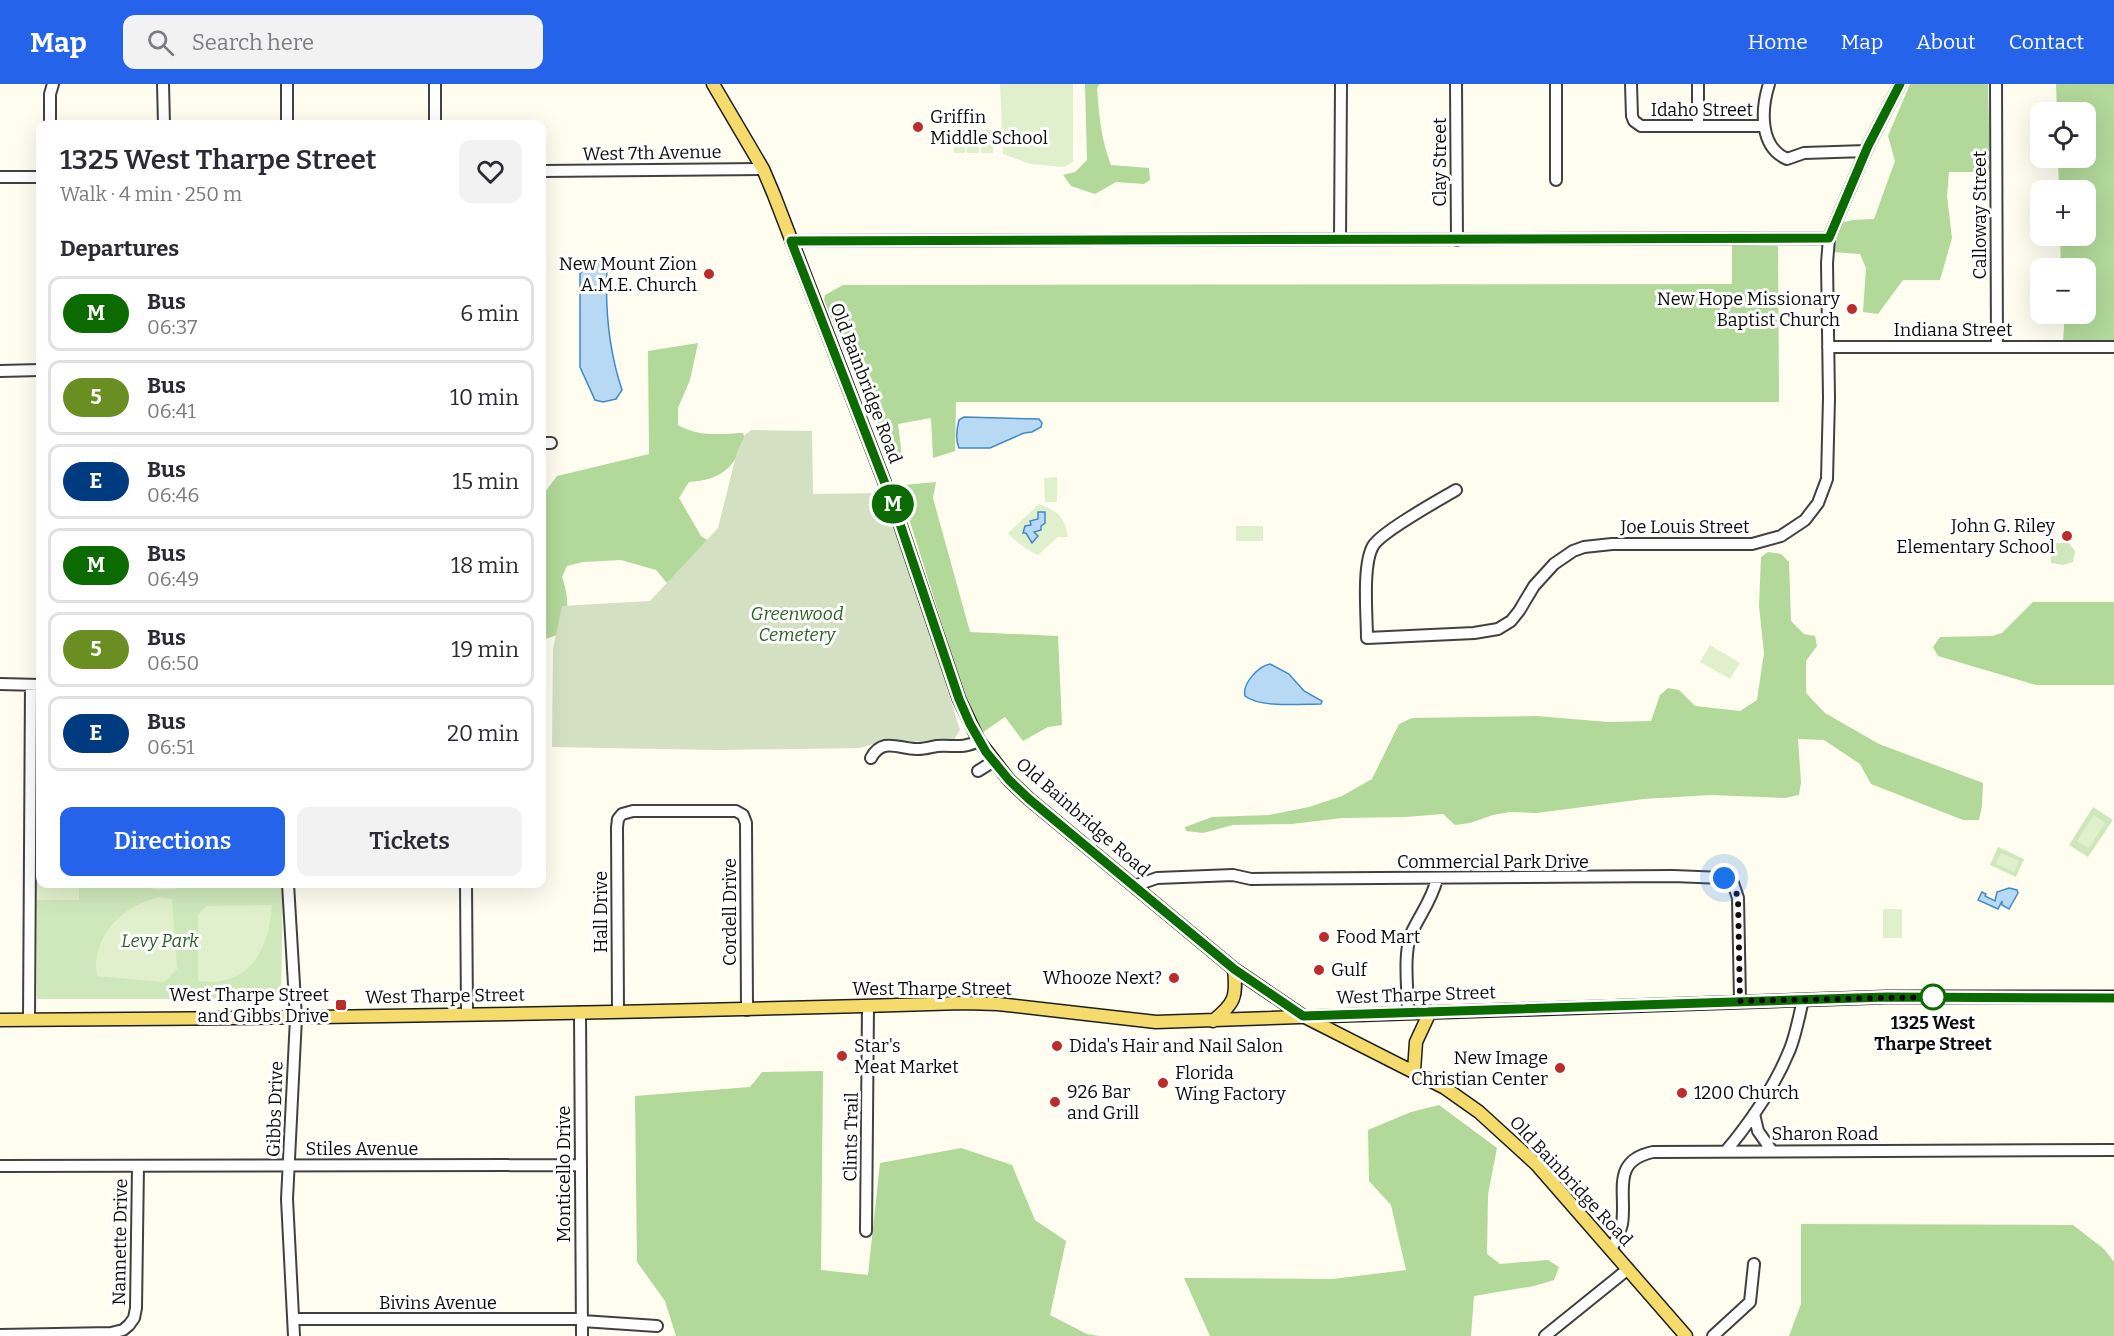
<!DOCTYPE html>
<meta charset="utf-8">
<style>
body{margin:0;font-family:Bitter,serif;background:#f2f2f3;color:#2b2b33;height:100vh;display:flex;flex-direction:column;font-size:22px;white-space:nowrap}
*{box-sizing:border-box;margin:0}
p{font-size:20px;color:#7c7c81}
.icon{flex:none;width:33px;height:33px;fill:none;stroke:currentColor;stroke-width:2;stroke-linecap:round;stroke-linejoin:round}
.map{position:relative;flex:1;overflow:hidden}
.sheet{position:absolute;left:36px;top:36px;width:510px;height:768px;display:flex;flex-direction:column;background:#fff;border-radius:12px;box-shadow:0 6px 24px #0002}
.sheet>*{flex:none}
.badge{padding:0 12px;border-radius:20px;font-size:21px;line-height:39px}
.tools{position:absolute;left:2030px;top:18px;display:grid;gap:12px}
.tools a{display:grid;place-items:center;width:66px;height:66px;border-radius:12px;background:#fff;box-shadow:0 6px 24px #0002;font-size:30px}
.you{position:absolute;width:30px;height:30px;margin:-15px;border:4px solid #fff;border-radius:50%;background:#1a73e8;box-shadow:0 0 0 9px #1a73e833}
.map>.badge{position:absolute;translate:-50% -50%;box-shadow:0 0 0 3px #fff}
h2{padding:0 24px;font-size:22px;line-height:54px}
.round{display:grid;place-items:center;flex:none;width:63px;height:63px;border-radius:12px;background:#f2f2f3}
.head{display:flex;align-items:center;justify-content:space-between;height:102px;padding:0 24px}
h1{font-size:28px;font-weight:600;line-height:45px}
.button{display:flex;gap:12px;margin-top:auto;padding:12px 24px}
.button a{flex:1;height:69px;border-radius:12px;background:#2563eb;color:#fff;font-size:24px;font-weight:600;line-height:69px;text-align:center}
.button a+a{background:#f2f2f3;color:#2b2b33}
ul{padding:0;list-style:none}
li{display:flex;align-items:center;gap:18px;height:75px;margin:0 12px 9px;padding:0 12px;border:3px solid #e1e1e2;border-radius:12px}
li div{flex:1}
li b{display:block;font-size:22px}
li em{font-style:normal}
li .badge{min-width:66px;font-weight:700;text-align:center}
header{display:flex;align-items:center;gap:36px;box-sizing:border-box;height:84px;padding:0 30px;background:#2563eb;color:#fff}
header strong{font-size:28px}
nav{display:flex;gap:33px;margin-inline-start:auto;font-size:21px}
.search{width:420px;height:54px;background:#f2f2f3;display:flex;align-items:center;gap:15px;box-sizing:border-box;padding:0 21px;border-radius:12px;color:#7c7c81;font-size:22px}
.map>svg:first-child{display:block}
.green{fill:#cfe8bb}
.forest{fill:#b2d89a}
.cemetery{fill:#d4e0c2}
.pitch{fill:#e1f0cc}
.water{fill:#b7d9f4;stroke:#408ac9;stroke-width:1.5}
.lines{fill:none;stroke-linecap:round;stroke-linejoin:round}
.minor-casing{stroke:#414141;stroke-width:14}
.major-casing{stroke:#1f1f1f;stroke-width:15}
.minor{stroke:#fff;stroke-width:10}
.major{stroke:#f4db6b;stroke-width:12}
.line-casing{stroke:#fff;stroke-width:14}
.line{stroke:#0c6b00;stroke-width:9}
.walk{stroke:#0e0e0e;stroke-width:6;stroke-dasharray:0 10.8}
.poi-dot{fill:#ba2d2b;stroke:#fff;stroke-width:2}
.stop-dot{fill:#fff;stroke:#0c6b00;stroke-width:3}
.labels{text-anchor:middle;stroke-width:6;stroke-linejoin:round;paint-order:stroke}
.street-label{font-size:18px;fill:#0e0e0e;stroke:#fff}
.poi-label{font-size:18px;fill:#0e0e0e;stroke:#fff;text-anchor:start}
.park-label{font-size:18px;font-style:italic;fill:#2a6420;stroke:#fff}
.stop-label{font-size:18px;font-weight:bold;fill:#0e0e0e;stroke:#fff}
</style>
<header>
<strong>Map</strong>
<div class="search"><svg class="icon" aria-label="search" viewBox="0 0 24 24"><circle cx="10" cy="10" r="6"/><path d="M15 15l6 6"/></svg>Search here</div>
<nav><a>Home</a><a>Map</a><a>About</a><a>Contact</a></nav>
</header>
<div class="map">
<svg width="2114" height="1252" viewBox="0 0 2114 1252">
<rect width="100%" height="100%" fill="#fefdf0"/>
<path class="green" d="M2051 459H2069L2075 467 2073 478 2063 481 2051 479Z
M37 675H40V730H37Z
M2093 723 2113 736 2088 773 2069 761Z
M1998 763 2024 775 2016 793 1990 781Z
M79 800H283L281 915H37V816H79Z"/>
<path class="forest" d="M1085 0H1100L1097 4C1099 31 1101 56 1111 81L1149 84 1150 96 1144 100 1116 98 1095 110 1071 102 1063 91 1075 88 1087 76Z
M1910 0H1988L1990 88H1949L1947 112 1952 154 1940 196H1903L1878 230 1863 228 1866 184 1860 170 1833 168 1841 139 1852 136 1874 135 1895 77 1888 52Z
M2056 0H2114V257H2063L2065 230H2085V184H2061L2060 152H2085V106H2059L2058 74H2085V28H2057Z
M1732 161 1778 162 1779 318H956L955 367 933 374 931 334 898 340 902 372 888 375 824 216 825 211 843 201 1732 200Z
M698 259 690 296 678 324V341C698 353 720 350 743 349L745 354C735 384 721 396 689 398L679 414 701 452 712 459 672 505 656 486 621 476 583 478 567 482 562 493C568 508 571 536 559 549 555 553 547 554 542 556V412L557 392 649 370 648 267Z
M936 398 933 414 970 548 1058 552 1062 641 1048 643 1023 657 1005 633 982 649 973 634 965 613 901 409 905 401Z
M1768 468 1781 470 1789 478 1791 537 1804 550 1815 552 1817 562 1806 577V609L1825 629 1879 660 1983 699 1982 722 1979 736H1963L1871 700 1860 680 1824 656 1798 655 1801 698 1799 711 1785 714 1711 711 1644 715 1537 729 1510 728 1493 731 1470 739 1455 741 1443 730 1406 733 1342 734 1292 740 1233 741 1203 749 1186 747 1185 743 1212 733 1269 731 1309 723 1342 712 1372 695 1399 640 1412 634 1536 632 1608 638 1651 637 1660 611 1668 604 1679 606 1695 622 1740 627 1757 616 1764 569 1759 522 1761 473Z
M2033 518H2114V601H2036L1938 572 1933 563 1940 553 1992 552 2002 549Z
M823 987 821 1186 868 1191 880 1079 961 1064 1012 1081 1035 1136 1066 1157 1050 1231 1087 1250 1099 1252H676L665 1217 637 1178 635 1012 750 1003 762 988Z
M1439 1021 1497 1064 1488 1110 1487 1170 1500 1180 1548 1176 1559 1183 1554 1196 1534 1202 1474 1212 1471 1252H1210L1184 1194 1333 1195 1406 1186 1391 1121 1369 1097 1368 1046 1411 1028Z
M1801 1140 2073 1141 2104 1165 2114 1178V1252H1789L1801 1220Z"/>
<path class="cemetery" d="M751 346 812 347 813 410 882 409 905 470 960 646 953 657H882L860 664 719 666 552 663 553 565 562 522 650 517 718 444 737 368 745 351Z"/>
<path class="pitch" d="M1000 0H1073V78L1064 83 1030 80 1003 70Z
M954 46H966L965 69H954Z
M967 46H979V69H967Z
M981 46H993V69H981Z
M1057 393V418H1045L1044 394Z
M1039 420C1059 428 1064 432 1068 453H1058L1038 471C1030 468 1013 456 1008 449Z
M1236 442H1263V457H1236Z
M1710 561 1740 579 1730 595 1700 578Z
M37 730H40V800H79V816H37Z
M2094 731 2105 739 2089 764 2077 757Z
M2001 769 2019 777 2014 788 1996 780Z
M135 800H176V805L158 806Z
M158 813 172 815 177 885 164 898 97 892C91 852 122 823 158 813Z
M272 821C269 865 250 904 198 897V830L207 822Z
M1883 825H1902V854H1883Z"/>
<path class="water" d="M592 176 603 178 607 185C605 227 609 267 622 306L616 315 603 318 595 316 580 283V190L587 179Z
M964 333 1039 335 1042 339 1041 343 1032 348 1024 349 990 364H959C955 356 957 344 959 336Z
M1038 428H1045V439L1041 442V446L1034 448 1038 452 1032 459 1026 449H1023L1025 442 1031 441 1030 437 1038 435Z
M1270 580 1289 590 1304 607 1322 617 1321 620C1301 620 1260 624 1245 612 1242 599 1259 582 1270 580Z
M2009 804 2017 806 2018 809 2009 825 2002 821V817L1998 825 1978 816 1982 808 1986 810 1985 812 1995 817 1997 808Z"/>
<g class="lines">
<defs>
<path id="minor" d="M163 0 164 40
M287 0V40
M435 0V40
M1456 0 1457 156
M1556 0V96
M1631 0 1632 32 1634 37 1641 42H1764
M1698 0V42
M1769 0C1761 25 1759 63 1787 75L1804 69 1866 67
M1996 0 1997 263
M50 40V10L53 0
M542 87 763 85
M0 93H40
M1340 155 1341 0
M791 157 1829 154
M1828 263H2114
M0 287 40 286
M542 359H551
M1456 406C1439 416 1381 448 1373 462 1362 481 1367 532 1367 554L1474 549 1498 545 1511 537 1519 527 1534 502 1554 480 1573 467 1584 463 1612 460H1752L1781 452 1805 436 1818 419 1827 395 1829 314 1827 179 1829 154 1868 62 1900 0
M0 600 40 601
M871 674C883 652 900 666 918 665 925 665 931 663 937 662 956 661 961 665 979 657
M978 687 994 677
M288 800 296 934 287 1115 294 1252
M466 800 467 929
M1134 802 1157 794 1233 791 1251 795 1673 792 1724 794 1733 799 1738 814 1740 917
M618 927 617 743 618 735 622 730 633 727H736L743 731 746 739 747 926
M580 928 582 1252
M1408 929C1408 906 1403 871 1411 850 1420 830 1431 818 1437 795
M29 936 31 601
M1754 1030 1758 1047 1772 1067
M1726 1067C1751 1037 1775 1002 1790 965 1796 950 1799 932 1803 916
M0 1082 581 1081
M866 1147 868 922
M1611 1166C1615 1158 1620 1149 1622 1140 1627 1109 1610 1077 1653 1068L2114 1066
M294 1235H582
M582 1237 657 1242
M0 1251 111 1249 123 1246 129 1241 134 1234 136 1224 138 1082
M1545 1252 1628 1185
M1713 1252 1750 1218 1754 1180"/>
<path id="major" d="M713 0 763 85 774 111 896 428 959 615 979 657 1009 696 1029 715 1234 885 1303 932 1445 1004 1479 1028 1537 1081 1686 1252
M0 936C321 934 642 929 963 919L998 920 1156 938 1886 913H2114
M1213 937C1235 919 1237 913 1234 885
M1414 987 1416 958 1430 928"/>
</defs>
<use href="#minor" class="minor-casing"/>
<use href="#major" class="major-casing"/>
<use href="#minor" class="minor"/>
<use href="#major" class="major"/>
</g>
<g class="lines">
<defs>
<path id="line" d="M1900 0 1868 62 1829 154 791 157 896 428 959 615 970 640 986 668 1009 696 1029 715 1234 885 1303 932 1886 913 2114 914"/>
</defs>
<use href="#line" class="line-casing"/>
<use href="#line" class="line"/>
<path class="walk" d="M1724 794 1733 799 1738 814 1740 917 1933 913"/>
</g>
<g class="poi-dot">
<circle cx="918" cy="43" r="6"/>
<circle cx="709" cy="190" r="6"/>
<circle cx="1852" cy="225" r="6"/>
<circle cx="2067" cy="452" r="6"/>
<circle cx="1324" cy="853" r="6"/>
<circle cx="1319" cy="886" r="6"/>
<circle cx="1174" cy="894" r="6"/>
<rect x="335" y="915" width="12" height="12" rx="3"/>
<circle cx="1057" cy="962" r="6"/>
<circle cx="842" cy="972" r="6"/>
<circle cx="1560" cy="984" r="6"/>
<circle cx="1163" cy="999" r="6"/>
<circle cx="1682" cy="1009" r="6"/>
<circle cx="1055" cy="1018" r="6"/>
</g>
<circle class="stop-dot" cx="1933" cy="913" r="12"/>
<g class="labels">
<g class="street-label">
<text x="1702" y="32">Idaho Street</text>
<text transform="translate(652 69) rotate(-1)" y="6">West 7th Avenue</text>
<text transform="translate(1440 78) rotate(-90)" y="6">Clay Street</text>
<text transform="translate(1980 131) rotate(-90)" y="6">Calloway Street</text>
<text x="1953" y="252">Indiana Street</text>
<text transform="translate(866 299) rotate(69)" y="6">Old Bainbridge Road</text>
<text x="1685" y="449">Joe Louis Street</text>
<text transform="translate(1083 733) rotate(41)" y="6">Old Bainbridge Road</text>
<text x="1493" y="784">Commercial Park Drive</text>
<text transform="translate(601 828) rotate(-90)" y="6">Hall Drive</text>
<text transform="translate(730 828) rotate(-90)" y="6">Cordell Drive</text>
<text x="932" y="911">West Tharpe Street</text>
<text transform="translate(1416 911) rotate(-2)" y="6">West Tharpe Street</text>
<text transform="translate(445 912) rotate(-1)" y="6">West Tharpe Street</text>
<text transform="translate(275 1025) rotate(-88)" y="6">Gibbs Drive</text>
<text x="1825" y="1056">Sharon Road</text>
<text transform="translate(851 1053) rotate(-89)" y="6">Clints Trail</text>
<text x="362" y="1071">Stiles Avenue</text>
<text transform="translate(564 1090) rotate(-90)" y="6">Monticello Drive</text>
<text transform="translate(1571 1097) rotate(47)" y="6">Old Bainbridge Road</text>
<text transform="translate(120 1158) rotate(-89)" y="6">Nannette Drive</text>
<text x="438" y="1225">Bivins Avenue</text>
</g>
<g class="poi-label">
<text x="930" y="39">Griffin<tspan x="930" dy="21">Middle School</tspan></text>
<text x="697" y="186" text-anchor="end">New Mount Zion<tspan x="697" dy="21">A.M.E. Church</tspan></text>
<text x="1840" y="221" text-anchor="end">New Hope Missionary<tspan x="1840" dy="21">Baptist Church</tspan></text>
<text x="2055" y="448" text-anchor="end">John G. Riley<tspan x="2055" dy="21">Elementary School</tspan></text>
<text x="1336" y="859">Food Mart</text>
<text x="1331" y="892">Gulf</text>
<text x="1162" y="900" text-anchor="end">Whooze Next?</text>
<text x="329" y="917" text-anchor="end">West Tharpe Street<tspan x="329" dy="21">and Gibbs Drive</tspan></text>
<text x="854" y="968">Star's<tspan x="854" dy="21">Meat Market</tspan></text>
<text x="1069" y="968">Dida's Hair and Nail Salon</text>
<text x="1548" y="980" text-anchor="end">New Image<tspan x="1548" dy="21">Christian Center</tspan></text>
<text x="1175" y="995">Florida<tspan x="1175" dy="21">Wing Factory</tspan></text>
<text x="1067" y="1014">926 Bar<tspan x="1067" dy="21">and Grill</tspan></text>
<text x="1694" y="1015">1200 Church</text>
</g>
<g class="park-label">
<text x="797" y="536">Greenwood<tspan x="797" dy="21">Cemetery</tspan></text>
<text x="160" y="863">Levy Park</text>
</g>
<g class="stop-label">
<text x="1933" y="945">1325 West<tspan x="1933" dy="21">Tharpe Street</tspan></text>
</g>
</g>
</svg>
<div class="tools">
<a><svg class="icon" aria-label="locate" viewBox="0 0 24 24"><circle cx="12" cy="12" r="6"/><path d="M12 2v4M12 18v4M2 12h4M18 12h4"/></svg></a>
<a>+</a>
<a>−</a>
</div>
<div class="you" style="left:1724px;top:794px"></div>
<b class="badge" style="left:893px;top:420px;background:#0c6b00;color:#fff">M</b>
<section class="sheet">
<div class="head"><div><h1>1325 West Tharpe Street</h1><p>Walk · 4 min · 250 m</p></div><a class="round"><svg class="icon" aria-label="heart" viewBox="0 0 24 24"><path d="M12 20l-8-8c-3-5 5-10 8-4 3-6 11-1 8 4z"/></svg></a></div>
<h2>Departures</h2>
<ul>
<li><span class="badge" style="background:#0c6b00;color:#fff">M</span><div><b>Bus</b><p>06:37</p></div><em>6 min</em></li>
<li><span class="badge" style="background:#6b8e23;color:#fff">5</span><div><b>Bus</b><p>06:41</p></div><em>10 min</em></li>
<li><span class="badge" style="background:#003b80;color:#fff">E</span><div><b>Bus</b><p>06:46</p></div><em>15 min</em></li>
<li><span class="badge" style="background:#0c6b00;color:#fff">M</span><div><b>Bus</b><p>06:49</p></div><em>18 min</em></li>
<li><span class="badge" style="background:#6b8e23;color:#fff">5</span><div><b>Bus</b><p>06:50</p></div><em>19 min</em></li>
<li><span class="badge" style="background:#003b80;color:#fff">E</span><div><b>Bus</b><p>06:51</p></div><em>20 min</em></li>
</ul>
<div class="button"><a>Directions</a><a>Tickets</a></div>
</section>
</div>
